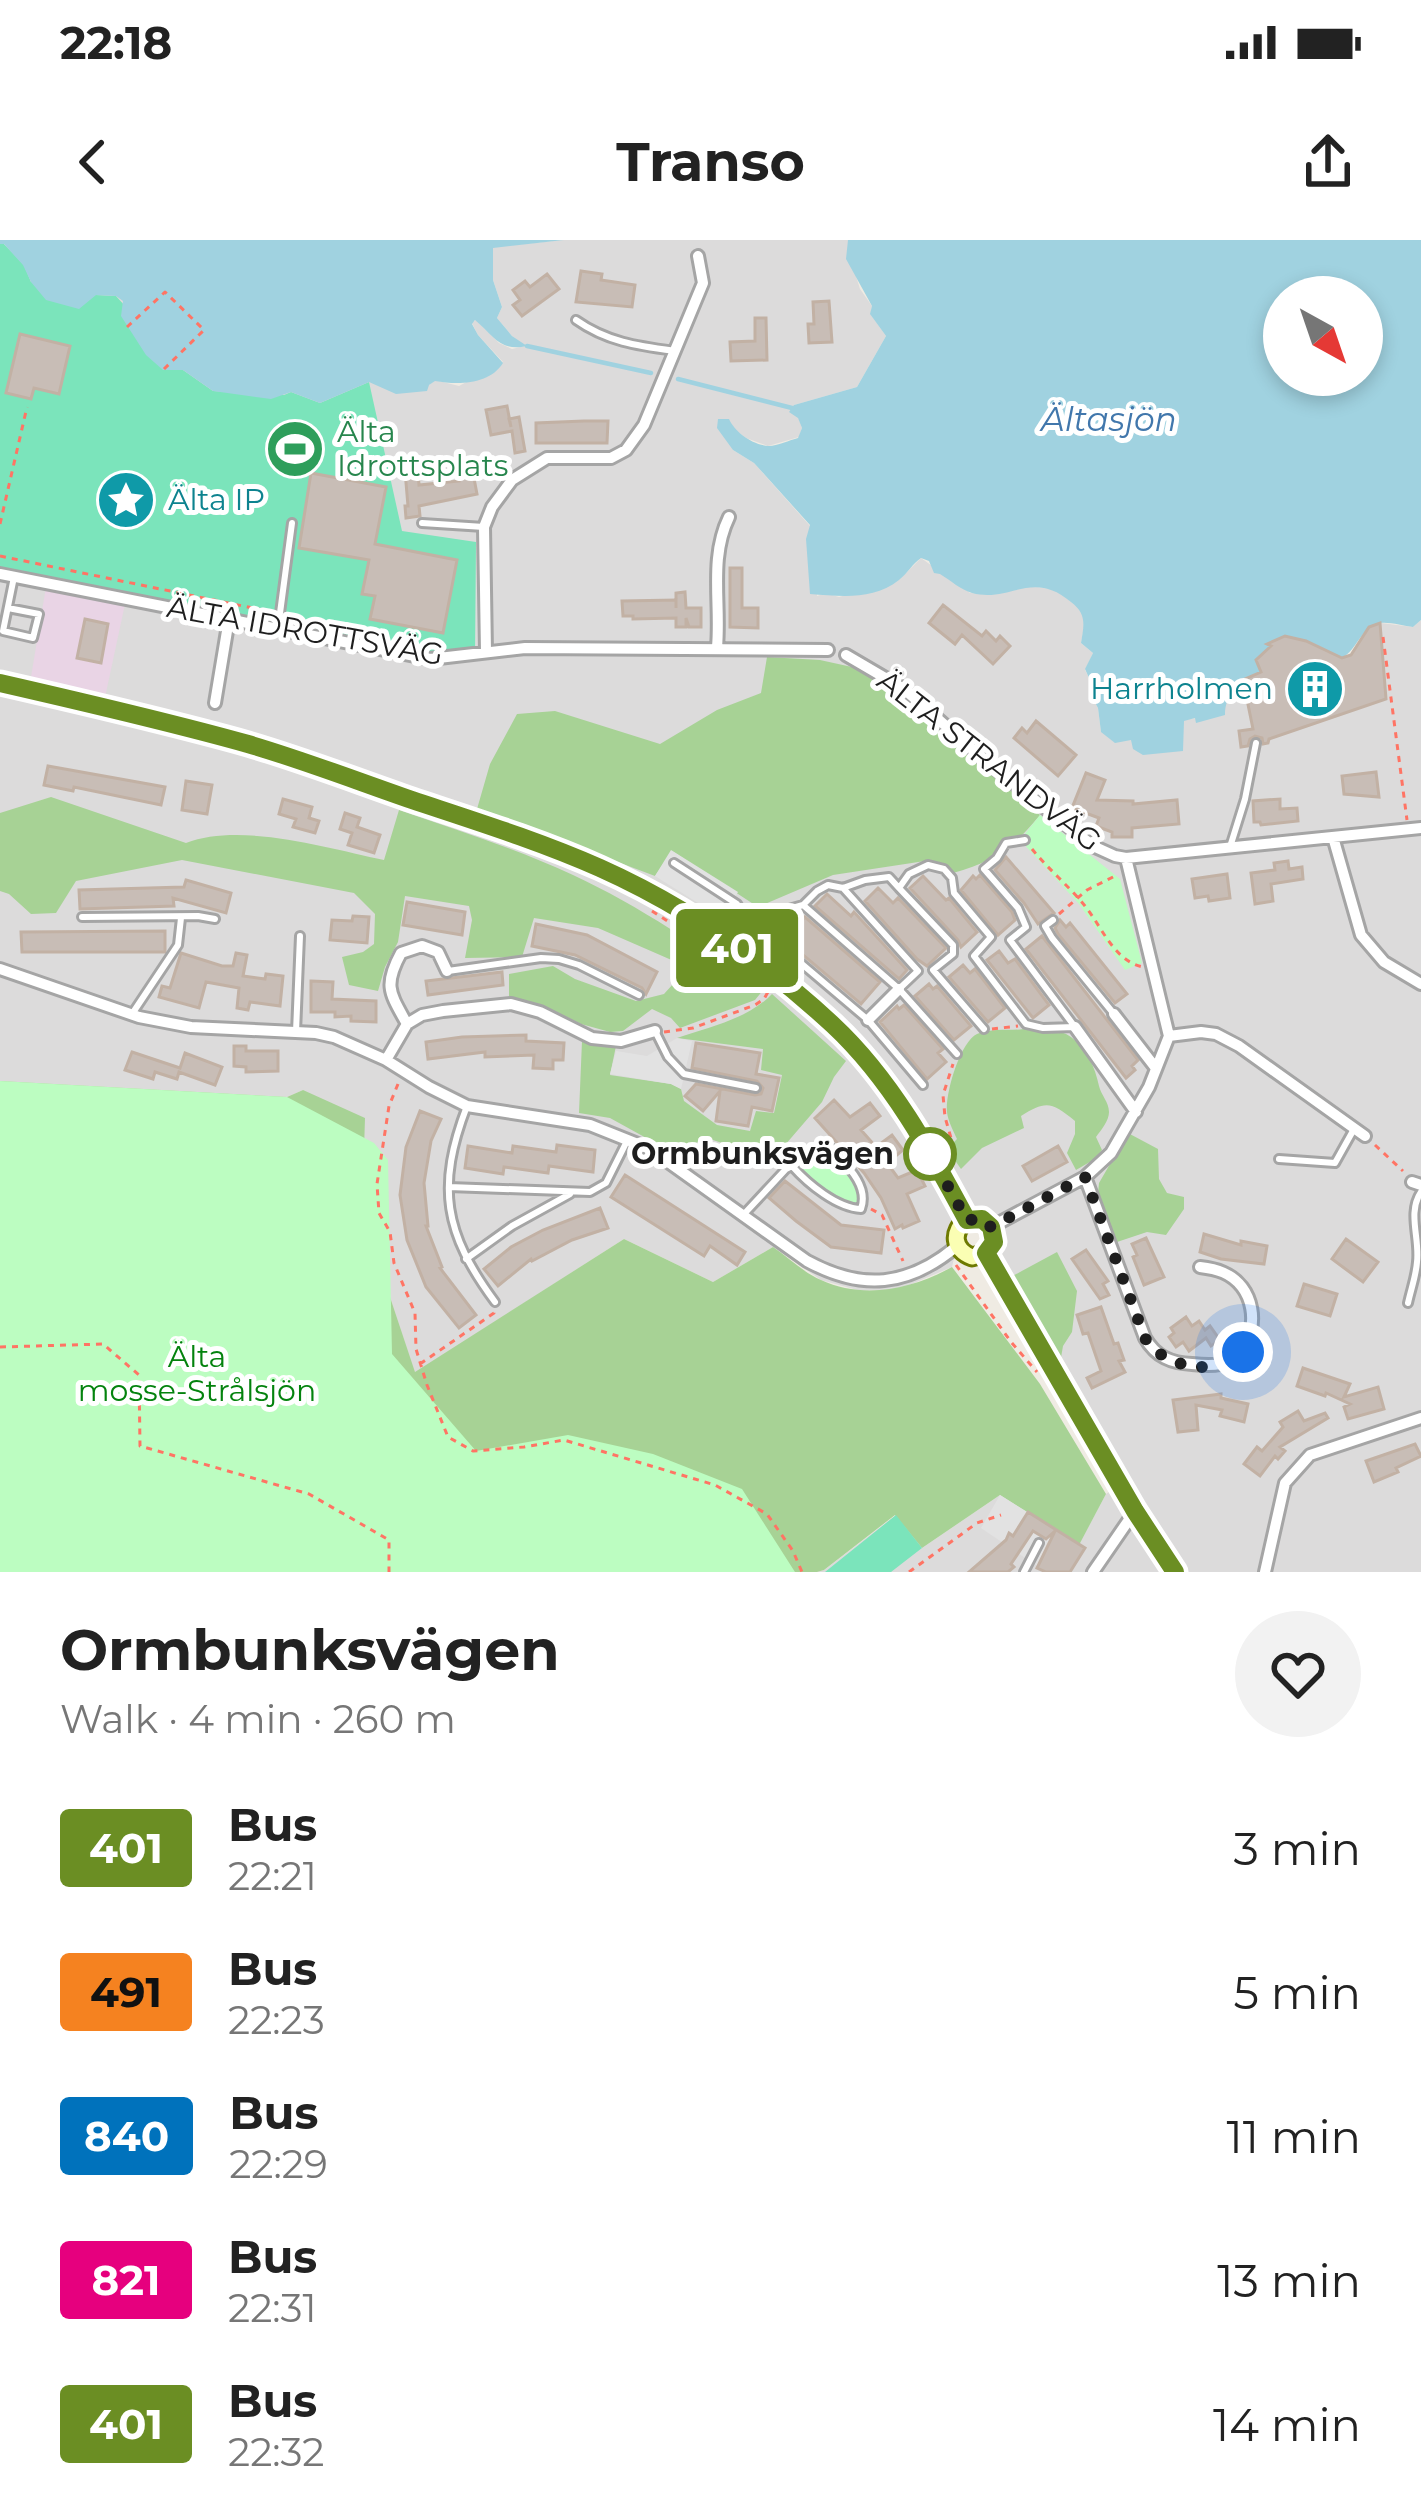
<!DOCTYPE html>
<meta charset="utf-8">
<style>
body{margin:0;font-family:Montserrat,sans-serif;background:#f2f2f2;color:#222;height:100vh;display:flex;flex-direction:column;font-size:45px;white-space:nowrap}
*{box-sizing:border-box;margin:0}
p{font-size:39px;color:#767676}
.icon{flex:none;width:66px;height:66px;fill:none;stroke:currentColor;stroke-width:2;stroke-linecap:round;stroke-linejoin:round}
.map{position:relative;height:1332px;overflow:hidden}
.drawer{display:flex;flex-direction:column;background:#fff;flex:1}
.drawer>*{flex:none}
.badge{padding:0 24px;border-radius:9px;font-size:42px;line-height:78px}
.needle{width:78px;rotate:140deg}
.controls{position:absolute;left:1263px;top:36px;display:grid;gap:24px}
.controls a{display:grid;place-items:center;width:120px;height:120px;border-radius:50%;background:#fff;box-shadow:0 6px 18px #0003;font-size:60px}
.you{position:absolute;width:60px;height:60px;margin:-30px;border:9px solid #fff;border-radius:50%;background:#1a73e8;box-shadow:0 0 0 18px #1a73e833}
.map>.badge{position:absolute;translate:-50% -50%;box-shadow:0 0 0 6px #fff}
.round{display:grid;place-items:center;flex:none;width:126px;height:126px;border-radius:63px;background:#f2f2f2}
.headline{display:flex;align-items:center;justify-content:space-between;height:204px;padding:0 60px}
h1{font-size:57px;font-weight:700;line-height:90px}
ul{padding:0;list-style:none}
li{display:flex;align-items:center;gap:36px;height:144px;padding:0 60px}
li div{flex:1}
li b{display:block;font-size:45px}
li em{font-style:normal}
li .badge{min-width:132px;font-weight:700;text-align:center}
.status{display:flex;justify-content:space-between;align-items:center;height:84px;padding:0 60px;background:#fff;direction:ltr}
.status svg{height:33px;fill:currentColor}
header{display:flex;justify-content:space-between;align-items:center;height:156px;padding:0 60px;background:#fff;font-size:54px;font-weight:700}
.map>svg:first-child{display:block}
.residential{fill:#dcdbdb}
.industrial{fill:#e9d4e5}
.forest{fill:#a7d295}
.park{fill:#bcfdc1}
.pitch{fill:#7be4bb;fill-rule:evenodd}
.parking{fill:#e2e2e2}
.water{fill:#a0d2e0;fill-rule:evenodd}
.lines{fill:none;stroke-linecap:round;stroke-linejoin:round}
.stream{stroke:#a0d2e0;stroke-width:4.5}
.building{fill:#c8bdb6;stroke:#c2b1a4;stroke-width:3}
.lane-casing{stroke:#a5a5a5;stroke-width:12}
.street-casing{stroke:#a5a5a5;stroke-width:16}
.secondary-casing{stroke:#6d7900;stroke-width:21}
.path{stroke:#ff7464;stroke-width:3;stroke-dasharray:6 6;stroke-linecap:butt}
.lane{stroke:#fff;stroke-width:6}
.street{stroke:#fff;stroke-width:10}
.secondary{stroke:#fafeb3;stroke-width:15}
.line-casing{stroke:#fff;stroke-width:27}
.line{stroke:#6b8e23;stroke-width:18}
.walk{stroke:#1e1e1e;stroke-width:12;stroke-dasharray:0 21.6}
.stop-dot{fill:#fff;stroke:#6b8e23;stroke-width:6}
.labels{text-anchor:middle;stroke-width:10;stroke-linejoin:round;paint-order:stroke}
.leisure-label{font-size:30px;fill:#27864d;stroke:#fff;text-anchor:start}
.culture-label{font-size:30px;fill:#0d838f;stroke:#fff;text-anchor:start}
.street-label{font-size:30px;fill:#1e1e1e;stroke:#fff}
.stop-label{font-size:30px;font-weight:bold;fill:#1e1e1e;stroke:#fff;text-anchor:end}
.park-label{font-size:30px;fill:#04830e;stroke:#fff}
.water-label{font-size:33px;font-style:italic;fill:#4177ac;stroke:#fff}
</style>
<div class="status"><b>22:18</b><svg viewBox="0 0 49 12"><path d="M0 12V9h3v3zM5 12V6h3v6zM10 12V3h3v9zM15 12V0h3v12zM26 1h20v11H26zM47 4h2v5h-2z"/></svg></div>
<header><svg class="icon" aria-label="back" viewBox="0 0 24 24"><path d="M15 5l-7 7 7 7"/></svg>Transo<svg class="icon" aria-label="share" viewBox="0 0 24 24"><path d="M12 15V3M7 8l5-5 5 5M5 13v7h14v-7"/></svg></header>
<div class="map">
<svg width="1421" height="1332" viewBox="0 0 1421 1332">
<rect width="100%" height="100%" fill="#efebe3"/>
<path class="residential" d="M564 0H848V10L860 49 872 66 871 75 886 96 857 147 794 165 802 188 799 197 768 206 746 198 734 189 728 179 733 210 754 223 810 286 817 356 826 353 839 357 900 339 921 318 970 353 995 354 1030 346 1057 350 1082 370 1085 383 1081 403 1093 413 1085 430 1095 449 1091 455 1098 468 1101 492 1196 478 1225 461 1243 440 1261 432 1256 420 1273 408 1267 404 1285 396 1306 401 1342 418 1351 415 1369 387 1381 383 1413 387 1421 380V1332H1186L1059 1129 991 1008 994 996 972 978 957 1006 952 1027 900 1049 861 1051 821 1040 773 1007 713 1042 624 999 415 1133 362 973 303 850 287 857 0 841V4L369 142 429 145 435 140 459 146 503 122 478 95 472 83 476 80 499 103 512 109 525 106 512 96 497 78 502 67 493 40V7Z
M1113 1249 1167 1332H817L824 1330 896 1275 922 1308 1000 1255 1079 1304 1106 1254Z"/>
<path class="industrial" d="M46 347 125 364 104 462 30 443Z"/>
<path class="forest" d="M767 417 820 420 861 429 922 465 1040 575C1014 607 993 622 953 633L946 625 925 621 833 635 758 667 672 611 655 636 477 569 490 524 517 474 555 471 660 504 717 470 761 453Z
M51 557 186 603C241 582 327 608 384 620L399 570C457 590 517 609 573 635 640 666 701 709 764 749L755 760 680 788 671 778 652 769 623 791 610 792 581 784 542 765 509 757V734L553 726 575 739 636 761 664 754 683 733V725L598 688 534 678 522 717 465 718 472 680 469 666 405 656 398 702 385 727 378 751 349 745 342 717 363 712 374 704 375 674 354 653 182 620 76 641 56 673 31 674 9 654 0 651V573Z
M772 754 846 821 834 837 822 862 779 912H749L710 899 668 910 610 878 579 873 582 801 616 806 610 835 671 844 681 849 684 861 717 885 750 891 756 871 774 873 782 835 761 830 763 809 677 798C709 787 748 779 772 754Z
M1024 789C1039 790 1059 788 1071 797 1087 809 1095 827 1099 846 1101 855 1109 862 1109 872 1109 881 1101 890 1096 897L1102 910 1095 919 1076 930 1067 913 1075 894V881C1052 862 1046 860 1021 876L1024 888 982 908 961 929 947 909 957 899C953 890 948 881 947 872 945 854 960 802 977 794 991 788 1010 791 1024 789Z
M0 841 287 857 303 850 365 878 362 973 415 1132 624 999 713 1042 773 1007C788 1017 804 1033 821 1040 864 1060 912 1049 952 1027L1040 1144 1106 1254 1079 1305 1000 1255 922 1308 895 1275 824 1330 817 1332H0Z
M1128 893 1158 909 1159 939 1167 953 1184 957V969L1166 995 1147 992 1117 1002 1098 953 1099 943Z
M1057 1012 1077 1051 1072 1092 1063 1106 1059 1129 1007 1039Z"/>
<path class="park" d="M1040 575 1120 639 1142 723 1125 730 1079 664 1020 600Z
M0 841 287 857 374 903 388 920 392 1114 476 1211 568 1195 653 1214 742 1249 795 1332H0Z
M828 911 860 950V957L856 963 848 965 801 932V925Z"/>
<path class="pitch" d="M0 4H4L24 25 31 42 96 55 116 56 183 130 213 151 284 155 291 152 320 163 369 142 402 291 476 302 475 415 443 419 278 388 275 382 0 333ZM20 95 70 106 59 154 34 148 31 158 6 152ZM311 233 386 248 375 304 457 320 443 393 371 379 375 356 362 353 369 320Z
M896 1275 922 1308 891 1332H825Z"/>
<path class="parking" d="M671 610 738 652 722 678 655 636Z
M677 798 692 801 681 849 671 844 610 834 616 811 647 816Z
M1000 1255 1085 1308 1070 1332H1046L981 1288Z"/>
<path class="water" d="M0 0H564L493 8V40L502 67 497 78 512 96 527 106C500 112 494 96 475 80L472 84 478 95 503 123C489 145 458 145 435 141L429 145 427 151 396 154 369 142 320 163 291 152 271 159 213 151 183 130H163L146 115 121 76 123 61 116 56 96 55 79 69 46 60 31 42 23 25 4 4H0Z
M848 0H1421V380L1413 387C1404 386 1390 382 1381 383 1362 385 1357 410 1342 418 1316 405 1297 391 1268 403L1273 408 1261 432C1241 440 1225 452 1225 475L1196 483 1195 478 1184 481 1183 511 1143 515 1133 509 1131 500 1115 503 1101 492 1098 468 1091 455 1094 449 1085 429 1093 413 1081 403C1084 385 1087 374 1071 362 1032 329 1011 363 972 353 961 350 950 340 940 334L934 333 929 321 921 318C912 324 908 333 899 340 872 361 840 356 810 354L806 299 810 285 754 223 733 210 717 188 718 179H729C735 192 752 205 769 206 777 206 790 200 798 198L802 188 798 178 789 172 794 165 857 147 886 96 870 74 872 66 846 19ZM1284 57H1362V135H1284Z"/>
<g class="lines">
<path class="stream" d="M527 106 651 133
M678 139 792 168"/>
</g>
<path class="building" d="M581 31 602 34 601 40 635 45 632 67 576 62Z
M547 34 559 49 522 76 513 65 520 60 513 50 525 41 530 47Z
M829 61 832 102 809 103 808 84H814L813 62Z
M755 78H766L767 120 731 121 730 102 755 101Z
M20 94 70 106 59 154 34 148 31 159 6 153Z
M507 166 511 187 509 179 519 177 525 211 515 213 512 191 491 195 486 170Z
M584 181H608L607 203H536V183Z
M418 230 419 245 459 241 458 236 473 233 477 254 419 266 420 276 406 278 405 266H408L405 231Z
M311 233 386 247 375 304 457 320 443 393 370 379 375 356 362 354 369 320 299 308Z
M730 328H742V368H758V388L730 387Z
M685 352 686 368H701V387H689L686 378V387H676V378L633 379V376H623L622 361 676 360V368V353Z
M943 365 982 396 986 391 996 401 1000 396 1010 406 993 424 962 395 955 404 929 383Z
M85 379 108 384 101 423 77 418Z
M1380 383 1386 459 1269 499 1268 503 1263 504 1262 498 1255 496 1250 499 1248 506 1241 507 1239 491 1253 489 1243 440 1261 432 1256 420 1271 406 1267 404 1285 396 1306 401 1342 418 1351 415 1369 387Z
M1036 481 1076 515 1058 536 1014 498 1022 488 1027 493Z
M48 526 165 547 161 565 74 547 73 551 44 545Z
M1376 532 1379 557 1344 554 1342 536Z
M1086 533 1105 540 1097 560 1133 561V564L1177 560 1179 584 1132 588V597H1112V592L1096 586 1099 578 1072 568Z
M186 541 212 545 207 574 182 570Z
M283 559 312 567 309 578 319 581 315 593 293 587 296 579 279 574Z
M1280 559V569L1297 568 1298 581 1261 585 1260 582H1254L1253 561Z
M345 573 360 578 357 587 380 595 374 613 348 605 352 593 340 589Z
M1006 617 1054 673 1038 684 1024 663 995 630Z
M1288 621 1289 629 1302 627 1303 639 1271 644 1273 661 1255 664 1251 633 1275 630 1274 623Z
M1227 634 1230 658 1209 661 1208 656 1195 658 1192 639Z
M980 635 1012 672 1015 680 998 695 961 650 973 636 976 639Z
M923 636 946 660 949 658 977 692 961 707 958 700 910 648Z
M186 640 231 653 226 673 173 658 174 666 80 669 79 650 184 647Z
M878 648 893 663 898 658 946 708 927 726 917 719 865 661Z
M827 654 851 676 854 672 907 730 899 739 815 666Z
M407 662 465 672 462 695 403 685Z
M353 676 369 677 367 703 330 700 332 680 352 681Z
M793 676 801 682 805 677 880 742 861 764 777 693 788 677Z
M1060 680 1066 687 1070 683 1127 754 1115 763 1058 694 1055 688Z
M536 684 587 695 657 732 646 754 642 748 575 715 532 706Z
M165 691V712H22L21 692Z
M1042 696 1138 820 1132 826 1135 830 1126 838 1026 709Z
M999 711 1008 723 1015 719 1049 765 1033 778 987 720Z
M181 713 222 726H233L236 713 247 715 243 736 265 739 266 734 283 736 280 766 250 762 248 770 237 768 239 748 206 742 199 768 159 757 162 746 170 748Z
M963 725 970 733 975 729 1005 768 988 782 949 737Z
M502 732 503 745 428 755 426 741Z
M311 741 333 742 332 759 376 761V782L351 781V776L335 777V772H311Z
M929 744 933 749 937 746 971 786 954 800 915 756Z
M904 765 943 809 938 813 946 822 927 839 880 782 897 766 899 769Z
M526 795V801L564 803 563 820H553V829L533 828 534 815 485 817V812L428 819 426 802 462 797Z
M696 803 760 813 756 834 779 838 772 871 752 867 748 886 716 881 720 851 703 871 685 856 696 844 755 855 761 854 763 848 757 841 692 828Z
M234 806H246V811H278V831L246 832V827L234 826Z
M132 812 180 828 185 813 222 827 215 845 179 832 177 839 155 832 153 839 125 830Z
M834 860 850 877 870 863 880 876 861 890 876 907 892 895 903 910 887 923 898 938 917 930 925 946 907 954 919 981 903 988 902 985 895 989 881 958 864 933 815 878Z
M420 871 441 879 431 901 424 943 428 986H426L442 1027 440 1028 476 1075 459 1088 426 1047 407 1000 400 955 406 907Z
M557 905 595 910 593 932 549 926 548 933 504 927 503 934 465 928 468 906 512 913 513 906 556 912Z
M1058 906 1067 922 1032 941 1023 926Z
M625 935 745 1012 737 1025 710 1006 704 1016 611 957Z
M785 941 841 985 884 990 881 1013 831 1007 796 981 769 958Z
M600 968 608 988 572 1000 532 1021 531 1019 498 1046 484 1029 511 1007 543 990Z
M1204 994 1241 1005V1001L1267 1006 1264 1024 1221 1019 1200 1012Z
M1146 998 1164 1037 1144 1045 1133 1017 1137 1015 1132 1004Z
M1346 999 1378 1022 1363 1042 1332 1019Z
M1086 1010 1108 1041 1103 1044 1109 1055 1100 1059 1072 1019Z
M1304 1044 1337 1054 1330 1076 1297 1066Z
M1101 1067 1114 1104 1118 1103 1124 1120 1119 1121 1125 1132 1092 1148 1087 1138 1101 1131 1088 1093 1083 1094 1077 1075Z
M1186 1077 1192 1086 1199 1081 1205 1090 1210 1086 1220 1100 1211 1106 1206 1098 1189 1111 1183 1102 1176 1107 1169 1097 1174 1093 1171 1088Z
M1303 1128 1350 1144 1344 1157 1378 1147 1384 1169 1348 1179 1344 1167 1350 1164 1326 1153 1325 1156 1297 1146Z
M1221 1154V1158L1248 1164 1244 1182 1220 1176 1222 1170 1196 1165 1198 1190 1178 1192 1173 1160Z
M1298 1171 1304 1181 1325 1173 1328 1178 1280 1207 1285 1211 1278 1219 1275 1216 1260 1236 1244 1224 1257 1207 1262 1211 1283 1187 1280 1182Z
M1415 1204 1421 1216 1396 1228 1398 1232 1374 1242 1366 1221Z
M1028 1272 1085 1308 1070 1332H1046L1037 1328 1055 1291 1046 1299 1033 1291 1011 1324 1014 1327 1008 1332H969L1006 1300 1009 1293 1013 1296Z"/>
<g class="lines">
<defs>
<path id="lane" d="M576 80C607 102 638 106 675 111
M422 283 484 287
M8 368 39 374 33 398 3 391 14 337
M278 388 292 283
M1025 600 1006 603 997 618 984 629 1018 668 1026 687 1010 700 1075 787
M1230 607 1245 559 1256 503
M674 623 737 664 744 675
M843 648 918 731 899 749
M899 648 953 705V714L933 730 984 789
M803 665 899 749 957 814
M744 675 758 672 764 676 770 697 868 780 923 845
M764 676 803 665 817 651 828 645 843 648 865 640 889 637 899 648 909 634 928 625 944 629 952 638 954 653 991 697 974 716 1026 784 1043 788 1075 787
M82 677 198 676 215 679
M1053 680 1045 686 1052 698 1114 774
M730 699 744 675
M448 731 541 718 559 719 579 725 639 755
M132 774 178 705 181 678
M655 791 668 817 684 834 756 848
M296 792 300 696
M467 866C436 947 444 993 495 1062
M1279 919 1335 923 1354 889
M449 947 590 952 606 943 627 901
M745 973 786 929 792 926 828 905C844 923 870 944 861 969 837 968 808 944 792 926
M466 1019 512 986 570 954
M1408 1063C1411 1049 1416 1036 1417 1022 1420 998 1407 973 1421 952
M1024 1332 1039 1303"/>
<path id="street" d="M0 334 430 419 525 408 828 410
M717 407C721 363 709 318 729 277
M486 412 484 287 492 267 512 240 547 218H611L626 210 644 185 703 43 698 16
M846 415 904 449 982 518 1093 606 1115 616 1126 618 1421 588
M215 463 229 379
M1333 597 1361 695 1384 722 1421 744
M0 729 139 777 191 787 316 793 334 797 386 820 429 847 467 866 590 885 650 909 807 1021C862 1051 908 1047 957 1006
M1114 774 1155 827
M868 780 899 749
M407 784C390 753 383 746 401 713L422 706 438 712 447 731
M1075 787 1136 872
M1169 796 1201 792 1216 794 1239 806 1365 896
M386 820 407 784 422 775 443 771 511 764 540 772 592 798 621 801 655 791
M1085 937 1145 1098C1156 1117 1171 1123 1192 1124 1201 1125 1211 1126 1220 1124 1253 1116 1261 1072 1242 1047 1231 1033 1217 1029 1200 1027
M1412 942 1421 945
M991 987 1085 937 1111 913 1149 847 1169 796 1126 618
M1093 1332 1135 1271
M1265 1332 1285 1243 1310 1215 1421 1178"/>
<path id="secondary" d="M0 443C83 463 166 481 248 504 303 520 357 541 412 560 475 581 539 601 600 628 685 666 766 722 833 785 891 840 930 911 967 980
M967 980C951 991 953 1010 972 1017L986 1013
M967 980 982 979 991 987 994 1002 986 1013
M986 1013 1135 1271 1175 1332"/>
</defs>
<use href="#lane" class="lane-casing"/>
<use href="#street" class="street-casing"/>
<use href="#secondary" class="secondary-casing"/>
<path class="path" d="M127 87 165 52 204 90 163 130
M0 284 27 167
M0 316 272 372
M1383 397 1407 580
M1032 609C1048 629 1069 646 1085 666 1102 687 1114 721 1143 727
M652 671 750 735
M1059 674 1087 650 1115 636
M992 789 1018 786
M664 792 693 788 755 765 764 759 769 750
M398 844 389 866 377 944 379 973 390 992 394 1023 415 1073 416 1109 427 1145 448 1197 473 1211 524 1207 564 1200 715 1245 767 1274 793 1311 802 1332
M1375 905 1403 931
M944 907 951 898 945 877 943 855 953 824
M871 969 882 975 903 1021
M956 1025 1011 1102 1037 1132
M0 1107 103 1104 139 1135 140 1206 309 1254 389 1300V1332
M420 1124 494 1073V1070
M909 1332 977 1283 1001 1275"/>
<use href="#lane" class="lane"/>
<use href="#street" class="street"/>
<use href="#secondary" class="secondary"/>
</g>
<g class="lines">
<defs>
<path id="line" d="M0 443C83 462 166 481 248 504 303 520 357 541 412 560 475 581 539 601 600 628 685 666 765 722 833 785 891 839 930 911 967 980L982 979 991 987 994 1002 986 1013 1135 1271 1175 1332"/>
</defs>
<use href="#line" class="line-casing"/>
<use href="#line" class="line"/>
<path class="walk" d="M930 914 923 902 967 980 982 979 991 987 1085 937 1145 1098C1159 1122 1199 1134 1226 1123 1232 1120 1237 1115 1243 1112"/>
</g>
<defs>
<symbol id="stadium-disc" viewBox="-11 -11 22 22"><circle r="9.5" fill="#2e9e5b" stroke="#fff"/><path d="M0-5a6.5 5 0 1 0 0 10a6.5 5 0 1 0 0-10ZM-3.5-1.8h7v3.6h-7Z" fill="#fff"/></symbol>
<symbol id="sight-disc" viewBox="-11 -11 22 22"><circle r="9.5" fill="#0f9aa8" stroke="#fff"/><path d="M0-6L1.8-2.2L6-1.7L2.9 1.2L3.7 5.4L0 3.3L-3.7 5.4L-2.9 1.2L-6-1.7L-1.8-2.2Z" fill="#fff"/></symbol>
<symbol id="building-disc" viewBox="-11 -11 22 22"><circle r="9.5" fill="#0f9aa8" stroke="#fff"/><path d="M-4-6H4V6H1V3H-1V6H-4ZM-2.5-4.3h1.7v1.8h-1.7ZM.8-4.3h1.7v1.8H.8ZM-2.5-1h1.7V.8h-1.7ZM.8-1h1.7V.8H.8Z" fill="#fff"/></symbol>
</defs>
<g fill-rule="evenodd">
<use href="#stadium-disc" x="262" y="176" width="66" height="66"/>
<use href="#sight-disc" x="93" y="227" width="66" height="66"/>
<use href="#building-disc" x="1282" y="416" width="66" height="66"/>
</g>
<circle class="stop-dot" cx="930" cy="914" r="24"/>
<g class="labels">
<g class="leisure-label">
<text x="337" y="202">Älta<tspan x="337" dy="34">Idrottsplats</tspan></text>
</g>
<g class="culture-label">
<text x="168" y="270">Älta IP</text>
<text x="1273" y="459" text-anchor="end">Harrholmen</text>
</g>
<g class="street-label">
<text transform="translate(305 391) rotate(10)" y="10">ÄLTA IDROTTSVÄG</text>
<text transform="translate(989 521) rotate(38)" y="10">ÄLTA STRANDVÄG</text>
</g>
<g class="stop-label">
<text x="894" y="924">Ormbunksvägen</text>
</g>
<g class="park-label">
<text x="197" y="1127">Älta<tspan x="197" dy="34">mosse-Strålsjön</tspan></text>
</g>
<g class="water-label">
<text x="1109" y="191">Ältasjön</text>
</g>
</g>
</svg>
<div class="controls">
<a><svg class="needle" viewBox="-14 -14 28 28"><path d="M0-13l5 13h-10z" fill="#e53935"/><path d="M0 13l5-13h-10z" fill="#767676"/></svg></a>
</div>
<div class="you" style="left:1243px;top:1112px"></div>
<b class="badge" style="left:737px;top:708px;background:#6b8e23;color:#fff">401</b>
</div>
<section class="drawer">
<div class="headline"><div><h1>Ormbunksvägen</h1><p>Walk · 4 min · 260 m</p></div><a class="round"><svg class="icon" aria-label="heart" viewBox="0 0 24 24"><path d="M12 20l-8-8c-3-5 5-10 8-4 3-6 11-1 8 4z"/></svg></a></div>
<ul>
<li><span class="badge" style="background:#6b8e23;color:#fff">401</span><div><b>Bus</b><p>22:21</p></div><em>3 min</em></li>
<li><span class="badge" style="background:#f58220;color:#111">491</span><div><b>Bus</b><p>22:23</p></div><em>5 min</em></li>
<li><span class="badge" style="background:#0072bc;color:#fff">840</span><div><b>Bus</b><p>22:29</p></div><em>11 min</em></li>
<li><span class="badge" style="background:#e6007e;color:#fff">821</span><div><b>Bus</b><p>22:31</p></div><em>13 min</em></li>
<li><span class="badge" style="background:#6b8e23;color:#fff">401</span><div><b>Bus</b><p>22:32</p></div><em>14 min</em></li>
</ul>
</section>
